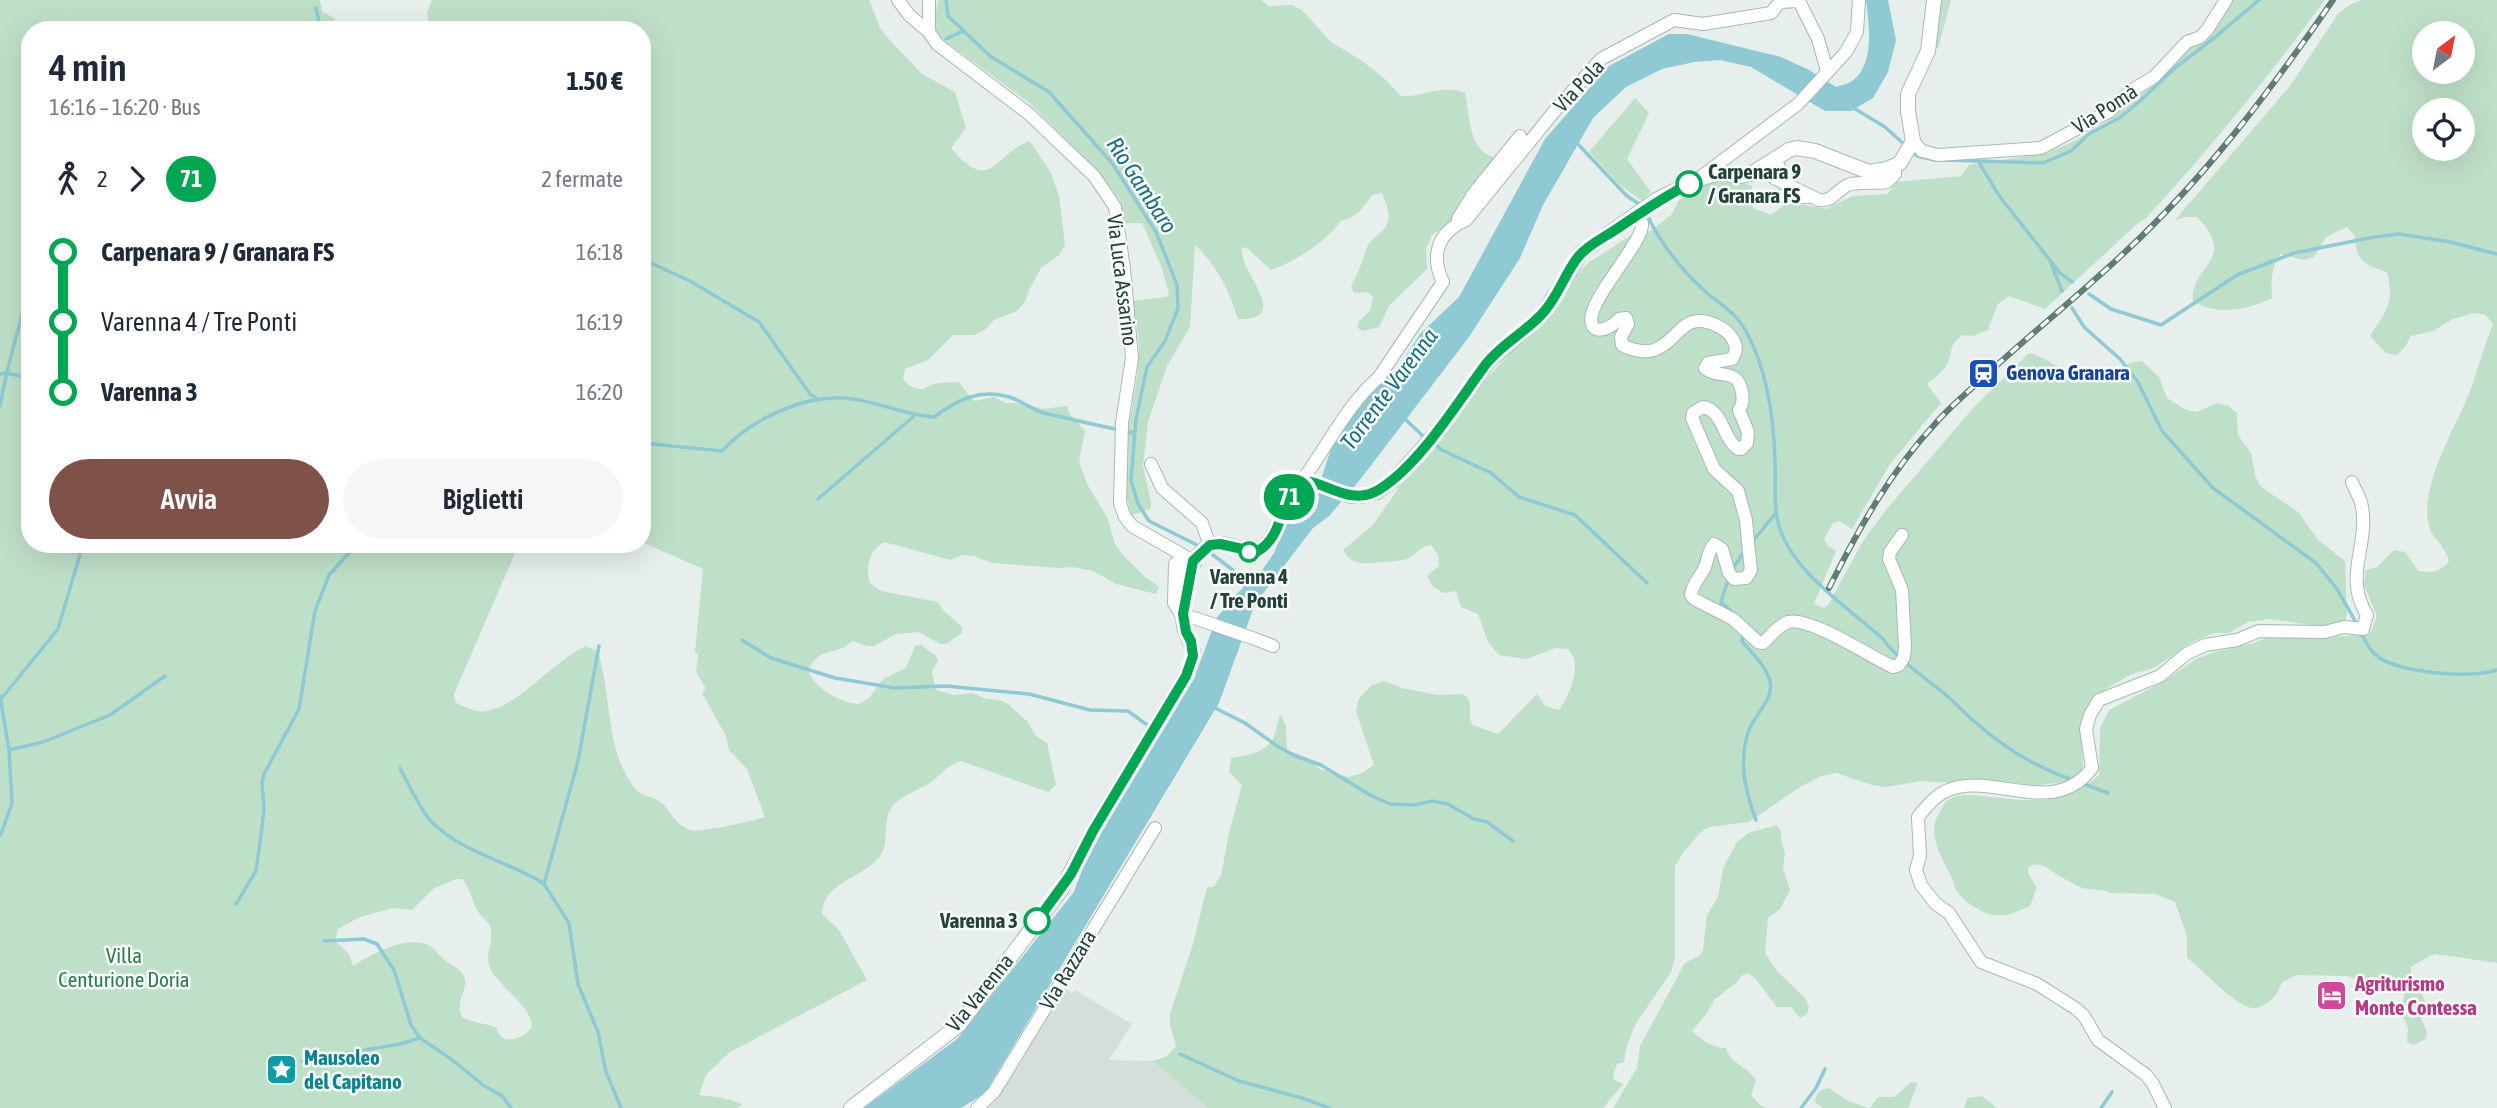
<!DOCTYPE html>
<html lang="it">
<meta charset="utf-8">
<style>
body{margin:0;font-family:"Asap Condensed",sans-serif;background:#f6f6f7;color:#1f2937;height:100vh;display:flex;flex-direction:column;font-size:26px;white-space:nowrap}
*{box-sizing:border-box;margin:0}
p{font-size:23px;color:#747a83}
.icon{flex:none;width:38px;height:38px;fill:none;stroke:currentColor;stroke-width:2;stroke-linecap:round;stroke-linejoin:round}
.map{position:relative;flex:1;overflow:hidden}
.details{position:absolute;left:21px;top:21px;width:630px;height:532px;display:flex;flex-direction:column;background:#fff;border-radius:28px;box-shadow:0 7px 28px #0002}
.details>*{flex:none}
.badge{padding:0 14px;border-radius:23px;font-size:24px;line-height:46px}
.needle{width:46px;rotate:32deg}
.buttons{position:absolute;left:2412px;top:21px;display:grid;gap:14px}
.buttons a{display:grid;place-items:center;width:63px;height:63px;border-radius:50%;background:#fff;box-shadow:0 7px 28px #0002;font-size:35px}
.map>.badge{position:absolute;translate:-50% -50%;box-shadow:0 0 0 4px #fff}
.legs{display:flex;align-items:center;gap:10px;height:77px;padding:0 28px;font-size:23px}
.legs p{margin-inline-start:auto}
.summary{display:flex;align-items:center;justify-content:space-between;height:119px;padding:0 28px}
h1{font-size:38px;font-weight:600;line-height:52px}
.action{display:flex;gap:14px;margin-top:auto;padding:14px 28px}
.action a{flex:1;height:80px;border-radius:42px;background:#7f5249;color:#fff;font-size:28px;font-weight:600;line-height:80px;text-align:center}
.action a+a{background:#f6f6f7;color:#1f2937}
ul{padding:0 28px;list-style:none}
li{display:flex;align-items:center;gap:24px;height:70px;font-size:26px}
li i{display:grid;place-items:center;width:10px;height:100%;margin:0 9px;background:currentColor}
li i::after{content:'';width:18px;height:18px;margin:-9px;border:5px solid;border-radius:50%;background:#fff}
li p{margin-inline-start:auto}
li:first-child i{background:linear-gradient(#0000 50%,currentColor 0)}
li:last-child i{background:linear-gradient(currentColor 50%,#0000 0)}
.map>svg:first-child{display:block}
.built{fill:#d4dfda}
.green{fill:#bfe0c8;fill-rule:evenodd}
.water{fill:#8ec9d4}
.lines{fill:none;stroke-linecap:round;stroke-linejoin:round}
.stream{stroke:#8ec9d4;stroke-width:3.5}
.minor-casing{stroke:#a8b8b2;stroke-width:14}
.tertiary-casing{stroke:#a8b8b2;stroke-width:16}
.minor{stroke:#fff;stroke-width:12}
.tertiary{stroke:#fff;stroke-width:14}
.rail-casing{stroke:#5f7d75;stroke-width:6}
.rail{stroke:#f7fbf9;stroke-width:3.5;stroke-dasharray:10;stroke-linecap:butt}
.minor-bridge-casing{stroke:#a8b8b2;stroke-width:14;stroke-linecap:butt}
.minor-bridge{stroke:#fff;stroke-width:12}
.line-1-casing{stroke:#fff;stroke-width:16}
.line-1{stroke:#00a651;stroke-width:10}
.stop-1-dot{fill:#fff;stroke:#00a651;stroke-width:3.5}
.labels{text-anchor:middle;stroke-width:5;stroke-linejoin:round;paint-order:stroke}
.street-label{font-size:21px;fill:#24423a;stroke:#f7fbf9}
.stop-label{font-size:21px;font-weight:bold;fill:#24423a;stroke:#f7fbf9;text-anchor:start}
.transit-label{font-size:21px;font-weight:bold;fill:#164399;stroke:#f7fbf9;text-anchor:start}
.park-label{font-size:21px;fill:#2d7a4b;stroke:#f7fbf9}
.hotel-label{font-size:21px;font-weight:bold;fill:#b23c85;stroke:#f7fbf9;text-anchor:start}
.culture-label{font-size:21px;font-weight:bold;fill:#0d838f;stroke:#f7fbf9;text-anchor:start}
.water-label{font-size:23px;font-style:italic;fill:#1c6f80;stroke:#f7fbf9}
</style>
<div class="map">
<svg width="2497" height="1108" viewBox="0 0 2497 1108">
<rect width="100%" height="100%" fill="#e6efeb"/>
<path class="built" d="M1064 988 1072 993 1075 990 1132 1024 1109 1060 1152 1061 1209 1108H988L998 1098Z"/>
<path class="green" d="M0 0H320L322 12 333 17 338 27 352 30H30V544H519L454 694 455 702C465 707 475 713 486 711 518 707 554 660 586 646L598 652C612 696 605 748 633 786 641 798 654 795 664 805 672 815 677 826 691 830 700 833 754 821 765 817L747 769 729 750 726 736 702 693 706 688 696 672 698 655 695 652 703 569 642 542V30H429L427 12 432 0H869L880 28 888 38 922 74 955 92 966 128 951 148C991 196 994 153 1030 141L1051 173 1059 196 1065 245 1059 255 1041 268 1029 290 1025 302 1017 311 994 320 986 329 975 335H953L928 360 905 369 903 379C909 387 915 389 924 389 933 381 948 383 959 382L970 397 975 401 994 397 1006 403H1024L1042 409 1067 406 1069 413 1085 431 1079 461 1087 484 1108 519 1115 544 1123 555 1144 576 1159 587 1156 594 1116 584 1093 571 1072 567 1058 568 992 563 974 556 962 555 951 560 884 542C869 551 865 566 870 583L881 591 938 602 943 610 962 627V633L946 644H940L919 632 896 634 874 646H868L852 641C835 658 821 644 808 670 814 688 840 703 859 704L869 698 883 679 906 668 915 646 921 645 936 656 938 661 932 672 936 690 954 695 973 693 984 698 1002 701 1008 704 1027 721 1036 736 1047 743 1056 785 1048 792 961 761C946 766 942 774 931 782 915 794 891 796 887 819 884 834 889 847 877 860 861 877 822 884 822 914L839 930 867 980 730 1052 706 1075 699 1095 723 1098 743 1104 736 1108H0ZM456 879H462C470 887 472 903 479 913 482 917 488 922 490 926 495 940 483 956 491 970 501 988 532 1007 532 1027 527 1035 512 1043 503 1038 499 1035 498 1031 495 1027 484 1023 473 1023 462 1017 455 1000 467 992 465 980 463 970 453 966 446 961 440 957 436 950 430 946 409 933 370 955 353 966L349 954 335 941 338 929 360 917 394 908 412 910 433 889Z
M938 0H1261L1269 6 1292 5 1302 10 1331 42 1361 60 1386 80 1401 96C1423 97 1444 83 1465 93 1470 115 1468 151 1494 157L1450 223 1432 235 1426 249 1427 269 1389 306 1379 327 1363 331 1357 328 1359 321 1370 311 1373 297 1368 292 1354 293 1351 286C1360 271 1362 260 1368 245 1371 240 1376 237 1380 233 1394 222 1388 207 1382 193L1372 195C1365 206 1355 219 1342 220 1323 244 1299 259 1271 270L1248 249 1241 247C1242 253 1243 259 1245 264 1255 286 1284 321 1238 319 1229 291 1217 265 1195 245L1190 327 1167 366 1148 422 1143 466 1151 502V509L1132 515C1113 470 1137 402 1139 355 1140 337 1135 319 1132 301L1166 297 1169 293 1161 266 1142 223H1124L1120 200 1098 171 1028 102 937 35 934 27Z
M1942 0H1951L1938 48 1934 46Z
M2231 0H2325C2269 76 2209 150 2145 219L2137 224 2045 309 2009 296 1998 304 1988 330 1973 336 1962 335C1946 350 1955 347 1947 364 1943 372 1934 378 1927 384L1941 403 1890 464 1852 529 1840 521 1833 523 1824 539 1828 546 1836 551 1814 604 1824 608 1828 605 1863 541 1886 510 1974 407 2029 353C2046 356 2060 371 2077 377 2084 379 2093 380 2101 381 2114 371 2125 362 2142 361L2159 377 2167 398 2186 410 2197 412 2217 403 2229 406 2237 413 2238 435 2251 453 2255 475 2260 486 2298 512 2318 540 2345 561 2347 615 2345 621 2324 627 2271 619 2248 622 2229 633H2214L2192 642 2154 668 2132 674 2109 687 2093 700 2081 725 2083 767 2076 780 2026 787 1920 781 1887 787 1872 785 1836 773 1821 776 1800 787 1749 822 1709 827 1701 832 1684 851 1675 866V957L1671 972 1635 1025 1626 1048 1624 1062 1617 1064 1613 1076 1614 1080 1623 1084 1603 1108H1209L1152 1061 1166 1057 1176 1046 1170 1025V1014L1193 944 1207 887H1213L1221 876 1229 833 1242 785 1229 772 1231 758C1247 755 1268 753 1274 736 1277 729 1278 721 1280 714L1286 726 1287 750 1308 758 1320 769 1348 777 1360 774 1374 765 1356 711 1358 700 1364 693 1372 685 1384 681 1402 688 1438 695 1462 694 1468 698 1470 704V720L1473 725 1498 734 1537 694 1545 706 1559 710C1568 698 1578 674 1574 659 1573 655 1570 652 1568 649L1556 648 1526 659 1499 655 1488 642 1478 614 1461 607 1456 591 1444 593 1433 587 1427 576 1439 566 1438 555 1431 545C1420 546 1417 554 1407 559 1402 561 1366 564 1361 563 1352 562 1347 557 1343 550L1373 525 1400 486 1481 385 1508 355 1545 323 1574 277 1588 263 1633 234 1651 231 1672 214 1679 200 1700 186 1720 180 1743 183 1752 186 1753 208 1771 215 1788 202 1826 209 1853 196 1887 194 1897 182 1961 176 1969 165 2047 153 2070 143 2106 123 2164 75 2189 48 2204 39Z
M2362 0H2497V963L2436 954 2429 956 2411 967V980L2421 991 2426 1005 2421 1018 2427 1032 2426 1039 2413 1045 2407 1042 2408 1028 2402 1015 2404 993 2395 983C2371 997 2367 979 2346 976L2296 975 2282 982C2279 991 2274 999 2266 1004 2265 1004 2258 1008 2256 1008 2238 1011 2202 968 2187 958V936L2175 902 2155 894 2111 893C2102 888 2093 891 2083 888 2076 886 2069 881 2063 878 2050 872 2041 858 2028 868L2029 875 2037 888 2030 906C2019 911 2007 917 1994 915 1983 914 1965 902 1958 893 1954 888 1953 880 1950 874 1939 853 1926 832 1941 810 1943 807 1944 803 1947 801 1956 793 1972 795 1983 796 2028 801 2063 808 2099 775L2100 728 2109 710 2163 682 2196 659 2215 652 2254 643 2275 634 2312 638 2362 635 2371 632 2377 616 2364 585 2366 570 2377 567 2394 550 2405 552 2418 571C2433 573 2440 572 2449 561 2444 544 2434 540 2430 529 2416 490 2457 426 2470 391 2478 369 2484 346 2493 324L2486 315 2474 313 2453 319 2433 331 2411 336 2405 347 2397 355 2386 353 2370 336C2386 310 2395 304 2387 272 2364 265 2356 261 2355 236L2347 227 2326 237 2314 257 2303 260 2280 254C2271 269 2271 281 2272 298 2250 310 2214 316 2193 301 2190 264 2239 261 2197 217H2186L2175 220 2290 86 2338 14 2351 4ZM2424 33H2462V72H2424ZM2424 110H2462V149H2424Z
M1635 98 1649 113 1627 159 1651 192 1642 201 1619 184 1589 152Z
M1777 825 1781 832V839L1785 853 1783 868 1790 890 1780 909 1768 918 1765 953 1777 971 1806 999 1809 1007 1807 1014 1800 1018 1791 1007H1777L1755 978 1749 974 1742 975 1738 981 1714 1000 1707 1013 1692 1031C1702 1040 1712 1048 1726 1048 1730 1063 1748 1067 1756 1080L1751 1095 1761 1106 1768 1108H1613L1637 1068 1640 1046 1685 963 1699 956 1703 951 1707 915 1718 897 1723 868 1737 842 1748 833Z
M1911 1082 1918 1083 1908 1108H1870L1878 1097H1894Z
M1829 1088 1848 1101 1869 1108H1823L1815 1102C1816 1093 1819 1090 1829 1088Z
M1982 1096 1997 1108H1964L1967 1098Z"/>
<path class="water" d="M1866 0H1888L1896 40 1888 72 1873 98 1851 111H1825L1751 67 1720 60 1694 62 1662 69 1626 87 1593 118 1543 205 1520 258 1469 337 1359 481 1329 516 1313 528 1255 604 1219 703 985 1093 961 1108H864L957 1039 1074 892 1083 867 1103 830 1194 679 1216 619 1233 597 1261 572 1274 553 1291 511 1322 476 1332 446 1352 411 1397 369 1420 334 1459 297 1545 139 1609 66 1669 34H1687L1781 57 1809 70 1836 87C1841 85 1848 84 1852 81 1875 66 1869 23 1866 0Z"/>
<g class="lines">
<path class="stream" d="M946 0 948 16 990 56 1049 92 1112 163 1156 232 1177 285 1178 308 1165 341 1147 367 1136 419 1131 480 1138 504 1149 521 1203 548
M316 8 321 30
M946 39 963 31
M1852 107 1885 127 1905 145
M1575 141 1627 196 1642 206
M1911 151 1917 156 1935 160
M1943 160 2043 163 2071 151 2090 133 2121 117 2140 101 2175 68 2214 38 2259 0
M1978 161 2000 197 2060 273 2072 282
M1646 212C1658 241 1683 272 1706 292 1724 308 1735 311 1747 333 1767 371 1774 420 1775 462 1776 482 1773 506 1779 526 1792 571 1848 608 1882 638 1900 662 1925 677 1947 696 1957 704 1965 714 1975 722 2003 747 2038 768 2073 780
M642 259 690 281 759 322 810 394 816 398
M2050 261 2062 291
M2089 294 2111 309 2161 325 2237 275 2294 253 2374 237 2399 234 2450 242 2497 254
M2072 308 2084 327 2120 359 2138 382 2162 431 2213 488 2316 563 2337 589 2358 626
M0 374 6 373 30 378
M0 406C5 378 12 351 20 323 23 311 23 303 30 291
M1404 418 1426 439
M642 443 722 451C750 420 801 396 844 398 875 400 903 415 934 417 957 400 980 388 1009 397 1021 400 1032 410 1044 413 1074 420 1104 427 1134 433
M1433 443 1442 450 1491 473 1519 497 1575 515 1647 583
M818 499 914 416
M1752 542 1776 513
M1209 552 1233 570 1248 591
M1732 570 1745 550
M1729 577 1721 602 1732 612
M1743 633 1742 641C1751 652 1766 666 1770 681 1774 700 1755 714 1749 730 1738 760 1745 791 1756 820
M2361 633C2365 641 2370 651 2377 656 2399 673 2471 679 2497 670
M742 640 771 658 835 678 895 688 946 686 1029 694 1090 710 1128 711 1150 727
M599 646 578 761 544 884 569 923 578 984 598 1032 606 1072 621 1108
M0 696 9 750 12 804 0 836
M1 699 58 629 81 551 85 544
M1213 707 1245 723 1277 746 1295 756 1321 765 1370 795 1390 804 1414 805 1432 801 1448 804 1474 819 1487 822 1513 841
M9 750 43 742 110 715 165 676
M400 768C409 785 418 806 430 820 461 853 506 860 543 883
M2081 783 2108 793
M236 904 256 871 261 835 264 809 262 783 264 774 299 709 315 611 329 575 357 544
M324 941 364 939 377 944 394 970 411 1025 420 1038 451 1059 483 1085 502 1096 511 1108
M1180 1054 1239 1081 1302 1098 1329 1108
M302 1061 400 1044 420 1038
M1801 1108 1816 1088 1825 1069
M2101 1108 2112 1092"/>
<defs>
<path id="minor" d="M898 0 909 15 929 32
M929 0V32L937 44 1029 114 1094 176 1115 207 1124 269 1132 358 1122 423 1120 504 1125 517 1132 526 1193 561
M1913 141 1922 151 1938 155 2041 148 2110 111 2129 92 2154 77 2187 42 2200 37 2207 30 2226 0
M1779 167 1774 178 1819 200C1834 202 1836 190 1848 185 1856 181 1877 184 1887 182L1895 174V167
M1702 176 1798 104 1846 52 1857 32 1859 0
M1781 196 1809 197
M1638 214C1639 217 1642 220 1642 224 1644 240 1598 289 1592 314 1587 337 1609 331 1619 319L1626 318 1628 324 1621 337 1622 345C1631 350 1644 353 1654 350 1680 341 1681 310 1716 325 1723 329 1728 331 1732 338 1737 346 1737 351 1732 359L1708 363 1705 368C1718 380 1737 366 1742 392 1743 400 1743 404 1739 410L1748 432 1747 443 1741 449H1738C1722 438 1724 411 1703 407L1693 413 1692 418 1714 469 1738 491 1746 520 1749 552 1751 570 1746 578 1734 579 1729 573 1722 549 1714 544C1708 551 1708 559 1705 567 1700 578 1692 584 1691 595L1694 599 1733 619 1758 642 1763 643C1771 636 1777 626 1788 622 1809 616 1871 657 1893 667L1899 665 1904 657 1905 647 1902 590 1889 559 1890 552 1902 535
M1458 219 1474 193 1520 136
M1151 464 1162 488 1202 523 1210 546
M1301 482C1327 447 1346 406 1379 377L1443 282C1430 255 1438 232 1466 220L1553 113 1601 59 1674 20 1703 24 1771 13 1780 2 1799 1 1818 39 1827 71
M1180 613 1174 603 1175 564 1177 562 1180 563V592L1185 596
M1255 639 1273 646
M977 1108 994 1092 1155 828
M2165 1108 2153 1084 2146 1075 2098 1040 2084 1016 2075 1008 2037 984 1981 962 1949 913 1935 903 1921 885 1916 870 1920 856 1918 817C1925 808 1936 795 1946 791 1991 770 2053 820 2092 768L2086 729 2090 715 2099 700 2160 676 2186 654 2205 645 2237 640 2259 631 2325 632 2344 627 2363 629 2367 615C2343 576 2369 547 2362 507 2361 499 2355 490 2352 482"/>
<path id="tertiary" d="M851 1108 959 1025 1061 890 1093 831 1186 676C1188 670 1192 662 1193 656 1194 646 1188 639 1185 630 1179 607 1187 544 1219 544 1231 544 1243 551 1256 552 1284 537 1278 501 1301 482H1309L1351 496H1362L1377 492 1394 480 1438 431 1489 361 1543 314 1581 253 1658 199 1699 179 1718 173 1741 176 1751 174 1789 150 1797 148 1815 151 1869 172 1887 169 1900 163 1913 141 1908 111V94L1928 51 1934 0"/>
</defs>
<use href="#minor" class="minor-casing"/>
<use href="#tertiary" class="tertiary-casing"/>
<use href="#minor" class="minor"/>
<use href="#tertiary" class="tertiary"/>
<defs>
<path id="rail" d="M1829 588C1858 530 1890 472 1935 424 1946 411 1960 399 1973 387 2022 341 2075 299 2124 253 2204 179 2271 90 2333 0"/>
</defs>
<use href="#rail" class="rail-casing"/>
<use href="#rail" class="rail"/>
<defs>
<path id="minor-bridge" d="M1180 613 1255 639"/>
</defs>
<use href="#minor-bridge" class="minor-bridge-casing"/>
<use href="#minor-bridge" class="minor-bridge"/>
</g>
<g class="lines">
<defs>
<path id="line-1" d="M1037 921 1071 874 1093 831 1186 676 1193 656 1191 641 1186 632 1183 614 1193 561 1210 545 1220 544 1256 552C1286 537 1279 494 1300 483 1318 474 1348 510 1380 489 1420 464 1457 403 1486 364 1501 345 1525 332 1541 315 1557 299 1564 275 1578 257 1587 246 1601 239 1612 232 1638 215 1661 198 1689 184"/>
</defs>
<use href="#line-1" class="line-1-casing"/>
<use href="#line-1" class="line-1"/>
</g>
<defs>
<symbol id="station-square" viewBox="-11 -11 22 22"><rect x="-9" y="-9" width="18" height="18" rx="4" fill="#1a4fb4" stroke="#f7fbf9"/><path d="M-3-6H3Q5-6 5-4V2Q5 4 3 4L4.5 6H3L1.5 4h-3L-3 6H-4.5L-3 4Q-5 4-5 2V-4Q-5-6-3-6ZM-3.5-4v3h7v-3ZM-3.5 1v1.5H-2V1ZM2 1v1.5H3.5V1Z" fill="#fff"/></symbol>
<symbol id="hotel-square" viewBox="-11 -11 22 22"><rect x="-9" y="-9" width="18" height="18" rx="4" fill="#d1479c" stroke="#f7fbf9"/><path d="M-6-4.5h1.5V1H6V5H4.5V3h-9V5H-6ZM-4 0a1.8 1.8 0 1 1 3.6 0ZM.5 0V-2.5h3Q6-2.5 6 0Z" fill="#fff"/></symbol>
<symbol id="sight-square" viewBox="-11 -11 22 22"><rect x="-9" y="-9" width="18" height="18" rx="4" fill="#0f9aa8" stroke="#f7fbf9"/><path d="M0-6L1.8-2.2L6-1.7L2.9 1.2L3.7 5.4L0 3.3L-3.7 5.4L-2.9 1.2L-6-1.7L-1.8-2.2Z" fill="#fff"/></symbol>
</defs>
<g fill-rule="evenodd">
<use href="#station-square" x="1966" y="356" width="35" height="35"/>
<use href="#hotel-square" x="2314" y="978" width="35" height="35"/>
<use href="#sight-square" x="264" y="1052" width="35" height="35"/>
</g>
<g class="stop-1-dot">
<circle cx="1689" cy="184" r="12"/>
<circle cx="1249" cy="552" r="9"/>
<circle cx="1037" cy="921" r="12"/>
</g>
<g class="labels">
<g class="street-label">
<text transform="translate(1579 86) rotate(-47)" y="7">Via Pola</text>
<text transform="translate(2105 109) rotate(-33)" y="7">Via Pomà</text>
<text transform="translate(1122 280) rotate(83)" y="7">Via Luca Assarino</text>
<text transform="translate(1068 970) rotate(-59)" y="7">Via Razzara</text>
<text transform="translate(980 993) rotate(-51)" y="7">Via Varenna</text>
</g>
<g class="stop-label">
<text x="1708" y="179">Carpenara 9<tspan x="1708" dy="24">/ Granara FS</tspan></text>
<text x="1249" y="584" text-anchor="middle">Varenna 4<tspan x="1249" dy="24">/ Tre Ponti</tspan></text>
<text x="1018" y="928" text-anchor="end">Varenna 3</text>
</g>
<g class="transit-label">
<text x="2006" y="380">Genova Granara</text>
</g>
<g class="park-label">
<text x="124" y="963">Villa<tspan x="124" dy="24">Centurione Doria</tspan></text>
</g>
<g class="hotel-label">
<text x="2355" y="991">Agriturismo<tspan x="2355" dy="24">Monte Contessa</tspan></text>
</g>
<g class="culture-label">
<text x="304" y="1065">Mausoleo<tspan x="304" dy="24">del Capitano</tspan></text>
</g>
<g class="water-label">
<text transform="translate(1142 185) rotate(57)" y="8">Rio Gambaro</text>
<text transform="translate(1389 389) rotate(-53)" y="8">Torrente Varenna</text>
</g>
</g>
</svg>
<div class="buttons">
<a><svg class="needle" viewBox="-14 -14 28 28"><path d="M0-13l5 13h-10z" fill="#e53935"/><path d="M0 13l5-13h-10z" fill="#747a83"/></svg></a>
<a><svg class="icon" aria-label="locate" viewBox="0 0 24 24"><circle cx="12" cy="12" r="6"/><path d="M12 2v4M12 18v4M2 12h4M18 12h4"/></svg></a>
</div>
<b class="badge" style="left:1289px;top:497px;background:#00a651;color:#fff">71</b>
<section class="details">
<div class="summary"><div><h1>4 min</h1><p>16:16 – 16:20 · Bus</p></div><b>1.50 €</b></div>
<div class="legs"><svg class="icon" aria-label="walk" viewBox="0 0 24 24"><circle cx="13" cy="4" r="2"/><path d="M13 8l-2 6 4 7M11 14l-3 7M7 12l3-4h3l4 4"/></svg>2<svg class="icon" aria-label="forward" viewBox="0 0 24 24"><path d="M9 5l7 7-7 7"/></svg><b class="badge" style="background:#00a651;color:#fff">71</b><p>2 fermate</p></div>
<ul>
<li><i style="color:#00a651"></i><b>Carpenara 9 / Granara FS</b><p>16:18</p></li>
<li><i style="color:#00a651"></i><span>Varenna 4 / Tre Ponti</span><p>16:19</p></li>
<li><i style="color:#00a651"></i><b>Varenna 3</b><p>16:20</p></li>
</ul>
<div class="action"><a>Avvia</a><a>Biglietti</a></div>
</section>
</div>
